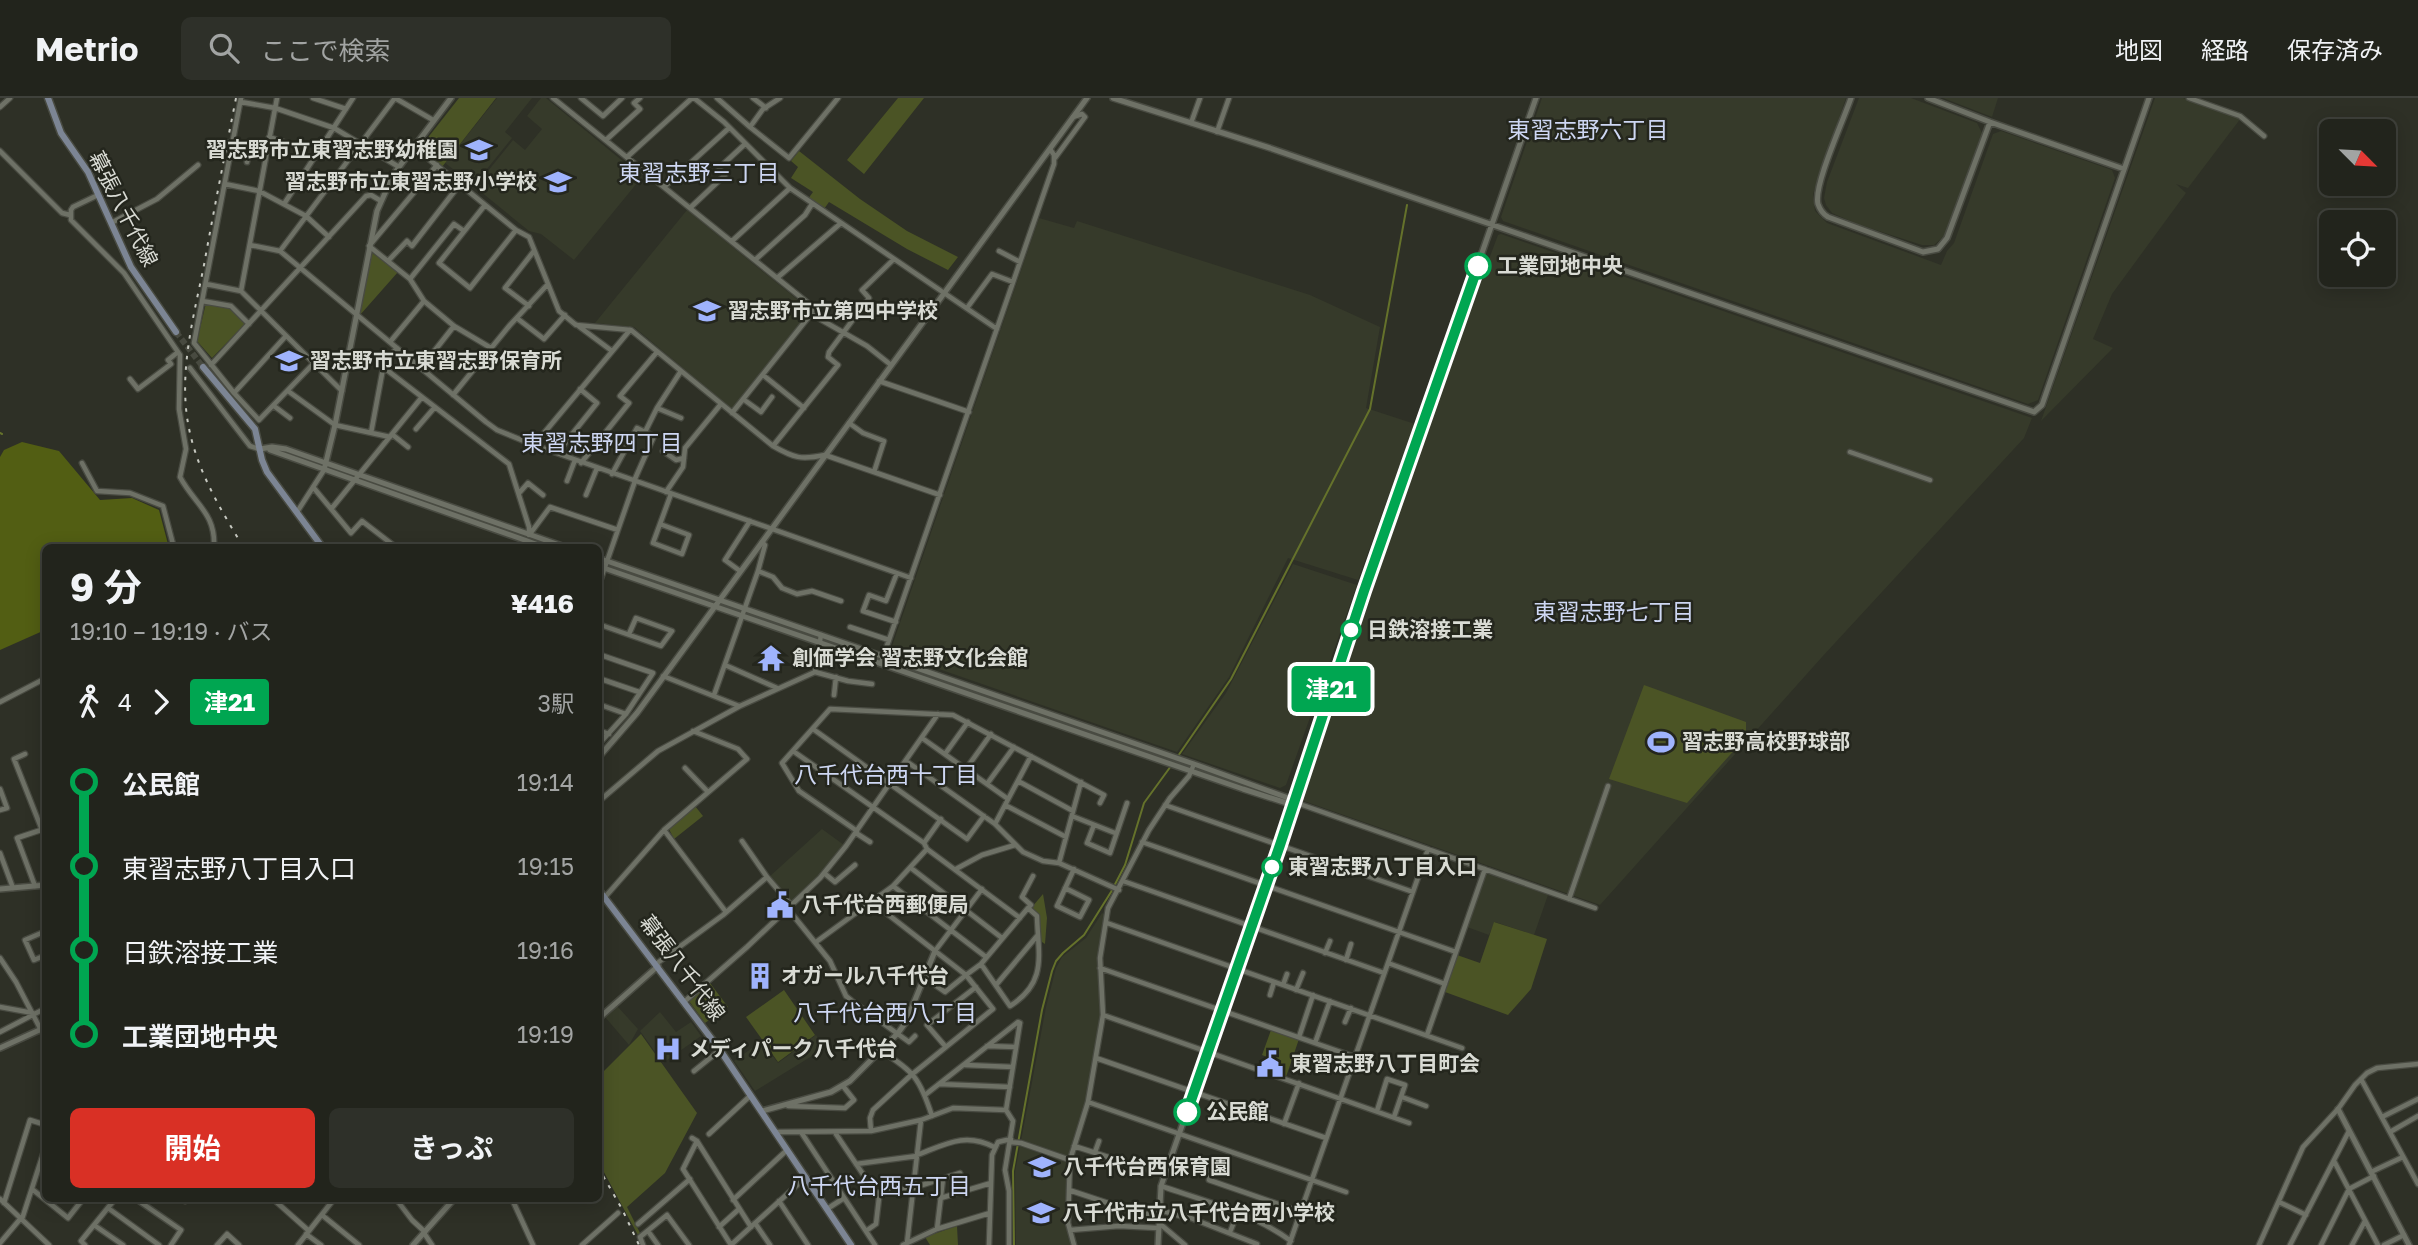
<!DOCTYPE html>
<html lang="ja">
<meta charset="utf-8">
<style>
body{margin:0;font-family:"Golos Text","Noto Sans JP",sans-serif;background:#2e3029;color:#f1f3f6;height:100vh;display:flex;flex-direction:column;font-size:26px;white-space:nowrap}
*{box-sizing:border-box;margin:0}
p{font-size:23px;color:#a2a4a3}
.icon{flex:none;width:38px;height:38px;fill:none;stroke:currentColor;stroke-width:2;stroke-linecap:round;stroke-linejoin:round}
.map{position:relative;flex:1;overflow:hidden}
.panel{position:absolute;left:42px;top:446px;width:560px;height:658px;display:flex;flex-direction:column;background:#22241c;border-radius:10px;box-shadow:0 4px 18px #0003,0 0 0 2px #3f413b}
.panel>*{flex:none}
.badge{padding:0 14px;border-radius:5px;font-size:24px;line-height:46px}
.needle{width:46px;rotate:114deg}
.fabs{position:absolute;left:2319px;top:21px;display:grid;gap:14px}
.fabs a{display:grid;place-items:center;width:77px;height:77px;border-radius:10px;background:#22241c;box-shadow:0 4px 18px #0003,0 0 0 2px #3f413b;font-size:35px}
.map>.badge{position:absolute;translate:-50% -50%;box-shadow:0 0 0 4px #fff}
.legs{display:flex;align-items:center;gap:10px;height:77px;padding:0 28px;font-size:23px}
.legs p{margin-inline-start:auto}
.head{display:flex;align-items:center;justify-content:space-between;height:119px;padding:0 28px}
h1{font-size:38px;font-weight:700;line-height:52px}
.button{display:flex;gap:14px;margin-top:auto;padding:14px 28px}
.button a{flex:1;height:80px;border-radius:10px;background:#d93025;color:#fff;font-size:28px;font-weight:700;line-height:80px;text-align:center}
.button a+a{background:#2e3029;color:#f1f3f6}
ul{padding:0 28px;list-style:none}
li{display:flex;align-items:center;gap:24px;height:84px;font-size:26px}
li i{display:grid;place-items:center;width:10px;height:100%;margin:0 9px;background:currentColor}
li i::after{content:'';width:18px;height:18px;margin:-9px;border:5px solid;border-radius:50%;background:#22241c}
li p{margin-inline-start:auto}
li:first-child i{background:linear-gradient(#0000 50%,currentColor 0)}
li:last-child i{background:linear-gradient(currentColor 50%,#0000 0)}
header{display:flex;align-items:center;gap:42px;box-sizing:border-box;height:98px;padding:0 35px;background:#22241c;border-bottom:2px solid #3f413b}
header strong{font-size:33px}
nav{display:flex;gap:38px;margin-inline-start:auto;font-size:24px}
.search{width:490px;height:63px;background:#2e3029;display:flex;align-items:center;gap:18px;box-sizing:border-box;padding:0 24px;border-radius:10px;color:#a2a4a3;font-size:26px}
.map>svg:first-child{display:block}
.built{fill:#363a2a}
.green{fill:#4b5425}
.forest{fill:#525e13}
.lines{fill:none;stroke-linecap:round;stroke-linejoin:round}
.stream{stroke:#65722b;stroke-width:2}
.secondary-tunnel{stroke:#484a40;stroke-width:6;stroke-dasharray:6 3;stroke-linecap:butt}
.minor-casing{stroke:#494b42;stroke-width:7}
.tertiary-casing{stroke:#494b42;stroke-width:8}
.secondary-casing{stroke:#494b42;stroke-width:9}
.minor{stroke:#6e7166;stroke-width:4.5}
.tertiary{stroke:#6e7166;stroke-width:5}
.secondary{stroke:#7c8594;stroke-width:6}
.rail{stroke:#c7c9c1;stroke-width:2;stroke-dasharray:3.5 7;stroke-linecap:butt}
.line-1-casing{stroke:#fff;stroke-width:16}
.line-1{stroke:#00a651;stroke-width:10}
.stop-1-dot{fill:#fff;stroke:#00a651;stroke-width:3.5}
.labels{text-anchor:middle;stroke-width:5;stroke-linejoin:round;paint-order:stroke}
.poi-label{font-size:21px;font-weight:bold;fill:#d9dbd4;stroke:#24261d;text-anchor:start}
.street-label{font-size:21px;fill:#d9dbd4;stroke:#24261d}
.stop-label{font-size:21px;font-weight:bold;fill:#d9dbd4;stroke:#24261d;text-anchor:start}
.neighbourhood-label{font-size:23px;fill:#ced7f3;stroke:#24261d}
</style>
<header>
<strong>Metrio</strong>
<div class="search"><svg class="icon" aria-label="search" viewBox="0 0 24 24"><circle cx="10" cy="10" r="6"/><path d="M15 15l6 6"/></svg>ここで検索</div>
<nav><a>地図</a><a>経路</a><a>保存済み</a></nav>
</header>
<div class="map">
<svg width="2418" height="1147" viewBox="0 0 2418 1147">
<rect width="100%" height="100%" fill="#2e3026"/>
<path class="built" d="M497 0H532L505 34 512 40 474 87 445 65Z
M541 0H546L642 79 574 162 541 136 529 133 475 89 513 42 525 52 542 31 527 18Z
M1542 0H1846L1813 96 1815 113 1827 125 1941 167 1947 153 1954 145 1993 36 2001 33 2112 72 2115 80 2038 302 2028 306 1503 123 1501 119Z
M1859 0H1911L1977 25 1982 35 1944 138 1934 147H1922L1857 126 1832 115 1826 107 1824 100 1827 84Z
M1943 0H1998L1992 19Z
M2155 0H2183L2241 20 2188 90 2176 86 2186 95 2112 196 2093 241 2113 250 2041 323Z
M687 112 809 211 808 215 732 311 634 229 595 225Z
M1039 120 1074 130 1077 123 1310 197 1380 229 1366 310 1415 326 1358 482 1288 460 1229 579 1177 654 890 554Z
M1501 136 2032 320 2024 340 1822 559 1600 807 1301 702 1455 252 1498 137Z
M1293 466 1357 487 1286 687 1280 690 1182 656 1226 595Z
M822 731 844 747 819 778 791 804 769 779Z
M1485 775 1548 797 1534 837 1495 824 1489 837 1467 829Z
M1102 815 1106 817 1098 860 1101 919 1086 1003 1068 1059 1021 1043 1046 909 1056 870 1062 859 1086 840Z
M617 908 638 931 629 947 605 919Z
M660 914 676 934 691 924 701 938 663 965 640 933Z
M816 937 825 950 755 993 734 963 762 943 778 965Z
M1020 1048 1068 1065 1066 1123 1072 1147H1016L1015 1074Z"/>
<path class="green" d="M459 0H496L442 69 419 51Z
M898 0H924L864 76 847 62Z
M799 53 860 101 907 133 958 159 948 172 907 151 829 104 824 111 808 101 813 94 791 80 798 69 791 63Z
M371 154 398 174 360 217Z
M206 205 230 210 244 224 245 226 212 260 197 243Z
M1644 587 1746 624V639L1687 705 1609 681Z
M695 708 703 718 674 741 669 731Z
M1043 796 1047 820 1045 846 1039 842V818L1032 809Z
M1494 824 1547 841 1531 891 1508 917 1445 894 1457 857 1480 865Z
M710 885 728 909 705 925 689 903Z
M784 892 815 937 778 964 746 919Z
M1271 932 1299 941 1286 979 1276 975 1280 964 1262 957Z
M641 936 697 1015 665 1075 627 1109 641 1137 639 1139 599 1065 598 979Z
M957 1128 958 1147H930L925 1139Z"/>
<path class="forest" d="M22 344 59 353 100 402 132 400 159 412 169 450H46L45 509 40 512 45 524V532L0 552V359L4 352Z"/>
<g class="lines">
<path class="stream" d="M0 335 2 336
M1178 658 1231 581 1370 311 1407 107
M1014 1147 1013 1073 1042 912 1052 873 1056 863 1063 855 1084 837 1111 794 1125 767 1144 705 1171 668"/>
<path class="secondary-tunnel" d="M176 234 203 269"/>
<defs>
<path id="minor" d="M241 0 194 245 234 295 259 322 313 266
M313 0 346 11
M395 0 433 22
M553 0 813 209 811 216 732 315
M581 0 603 18 622 0
M694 0 724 24 790 90 997 231
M717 0 750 29
M753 0 766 10
M780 0 763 11 750 29 789 60 838 0
M2189 0 2240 18 2264 38
M241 4 275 10 334 30 399 69
M0 9 10 0
M1191 25 1200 0
M1217 34 1229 0
M269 39 287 45
M606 42 640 11 634 5 640 0
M414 49 516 132 529 139 559 213 576 227 631 232 773 348C794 360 801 362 825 357L940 397
M0 53 62 115 70 117
M627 59 692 0
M1055 60 1085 19 1082 16 1073 19
M247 64 249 54 266 57
M437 67 369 148 410 181 424 203 454 228 491 250
M225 86 259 93 306 118 329 139
M664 89 729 30
M98 97 73 109 71 112V122L124 175 180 257 179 311 186 351 180 379C195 407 216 415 214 450
M284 106 353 0
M485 107 439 165 470 190 516 132
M690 110 725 77 719 70 745 46
M111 125 157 101 198 67
M732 143 790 90
M250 147 280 153 486 324 497 332 534 347 630 232
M280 153 395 0
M999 153 1020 164
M755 162 805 117 812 106
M388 163 407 143 412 148 460 86
M777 180 841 125
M410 181 454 126 464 133
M206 186 241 193 342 293
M241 193 277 0
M202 203 231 208 249 226
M529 208 505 190 534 153
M967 210 992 176 1013 184
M811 216 867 248 891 267
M518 221 544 241 565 217
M577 227 612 253
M390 244 424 203
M211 267 366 98 371 97 381 103
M383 269 509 366 529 429V437
M190 270 250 348 259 351
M421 270 454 228
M763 277 804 310
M130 281 138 291 171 266 168 262 178 254
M879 283 969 314
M288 293 335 327 390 339
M234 295 285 239
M453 297 510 227 548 186
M743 301 761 314 772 299
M274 308 290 320
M657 310 681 320
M849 325 863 335 884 343 874 374
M416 331 435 309
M371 335 384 265 397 250
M393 337 408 349
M534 347 911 480
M773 348 838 267 828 259 829 254 869 200 862 192 894 161
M663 353 676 362 684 360
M1850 354 1930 382
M557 355 597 305 580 291
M82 365 97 393 130 395 163 408 174 450
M581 365 629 305 620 298 657 254
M612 376 637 330 645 334
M567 383 575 362
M634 383 654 338 645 334 657 310 681 273
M313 389 351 435 362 423 397 450
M520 394 528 385 543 397
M666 394 683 369 685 350 721 306
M586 397 597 370
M332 410 422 299
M297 414 324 372
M660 426 689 437 682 456 653 445 671 396
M530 436 550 409 618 432
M740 473 725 462 750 423
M758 473 773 479 782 490 797 496 812 493 841 503
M598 489 635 383
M896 524 863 513 869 497 886 503 897 475
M598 526 661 548 672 533 636 520 629 536
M850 529 889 542
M598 556 653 575 626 616 598 647
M881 565 1054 66V57L1050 51
M725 567 777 590
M815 574 821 537
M663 578 739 608
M598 580 639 594
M714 597 758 473 765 447 762 444
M834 597 836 579
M0 604 46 580
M598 606 626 616
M813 631 967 741 984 718
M598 632 609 636
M922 640 1008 701
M793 653 924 745 927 751 1020 820
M25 656 14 661 46 742
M945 656 968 624
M906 663 995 726 1023 754 1043 763 1059 765 1119 792
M685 670 708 694
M966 671 991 636
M1018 683 1073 713
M987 686 1014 649
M0 691 7 710 0 712
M598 704 658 653 740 608 815 574 848 583 872 586
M1294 704 1595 810
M1005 707 1066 739
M1165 707 1413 794
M1072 718 1115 735
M995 726 1031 658
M1094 727 1087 745 1110 755 1127 705
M664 732 726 814
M857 733 799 693 782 665 830 611 953 617 1104 697 1100 705
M856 735 870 744
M742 743 767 779 791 807
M1142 744 1456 854
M924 745 941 721
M0 755 13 790
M1059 765 1081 684
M911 770 1002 840
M956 771 982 757 1015 747
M824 775 835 784 855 767
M1123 783 1384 875
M35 788 17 740 41 732
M893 788 986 859
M1065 790 1089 802 1080 819 1057 808 1074 771
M1569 801 1608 688
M872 804 966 877 981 866 1028 810
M598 807 664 732 747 661 738 651 693 633
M788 811 830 863 846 898 852 903 909 944 915 938
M1107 825 1462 950
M46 833 25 842 34 862 46 857
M816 844 893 788 927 751
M935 853 982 791
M1325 855 1330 843
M0 860 16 884 42 934
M1346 862 1351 846
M1388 865 1445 886
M656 866 723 817 767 779
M981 866 1010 908C1048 884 1038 857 1037 818L1028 810 1031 807 1022 799 1033 778
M1100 870 1355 959
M925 880 945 894 966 877
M996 887 1037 838
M1283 887 1287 876
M1296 892 1303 875
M1270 897 1274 884
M684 904 747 849 820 780 846 748 938 616
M0 909 33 915
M1103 917 1409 1025
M1345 924 1351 910
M0 934 46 910
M1427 937 1485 771
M1299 939 1313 897
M1315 945 1330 903
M945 948 927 927 976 889
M987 948 1016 949
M881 953C914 973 920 981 932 1018
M1096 960 1326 1040
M965 967 1013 969
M694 973 720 952
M2361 981 2418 1086
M939 986 1010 989
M925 997 1018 924 1020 925
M1402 999 1426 1008
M1088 1004 1346 1094
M788 1008 845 1010 854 1002 843 988
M1377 1013 1387 981 1405 987 1394 1019
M2382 1019 2418 1001
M1284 1026 1299 985
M871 1033 870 1020 873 1012 910 978 993 911 966 877
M776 1034 871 1033 921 1022 953 1010 1006 1012
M801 1034 875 1147
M2390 1034 2418 1018
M709 1036 750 998
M836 1036 879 1100 876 1126 866 1133
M692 1040 697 1043 751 1129
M697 1043 683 1071 731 1147
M1010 1044 1021 1045 1070 1062
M1074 1048 1164 1077
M1095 1054 1099 1043
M917 1057C946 1046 965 1034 994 1049
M1171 1059 1212 1074 1209 1082 1301 1114
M2334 1063 2378 1147
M856 1066 917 1058
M2371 1074 2403 1059
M1161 1088C1205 1103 1253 1115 1291 1143
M32 1091 68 1120 83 1101
M1069 1092 1141 1116H1158
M876 1095 913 1090 960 1075 965 1092
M941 1100 991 1085
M0 1101 49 1147
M136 1101 181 1132 171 1147
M182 1101 185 1103 186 1101
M273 1101 309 1133
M396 1101 412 1122 425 1134
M512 1101 533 1147
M733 1102 787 1052
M779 1103 808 1147
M2279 1104 2306 1117
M4 1105 30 1022 46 1027
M108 1110 159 1147
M827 1111 844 1100
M1160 1112 1180 1118 1183 1117 1257 1146
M322 1117 359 1147
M22 1121 46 1047
M755 1125 770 1147
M1159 1125 1185 1147
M638 1126 690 1081
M94 1127 123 1147
M719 1129 739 1111
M937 1131 943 1081
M1070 1132 1119 1128 1158 1130
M648 1133 658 1147
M1230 1134 1238 1114
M424 1135 432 1147
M306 1136 321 1147
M0 1145 21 1120
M907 1145 921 1022
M85 1147 81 1143 115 1101
M217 1147 227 1136 239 1147
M298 1147 334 1101
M582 1147 618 1115
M643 1147 640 1139 667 1117 689 1147
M731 1147 806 1079
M903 1147 937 1131 990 1115
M989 1147 992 1057 998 1044 1011 1041
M1009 1147V1093L1005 1072 1013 1023 1006 1012 1020 925
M1074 1147 1068 1125 1070 1062 1088 1004 1103 917 1100 860 1108 810 1149 732 1170 700 1189 678 1194 666
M1289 1147 1428 751
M2259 1147 2303 1049 2338 1011 2355 987 2367 975 2377 970 2418 966
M2290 1147 2349 1033
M2321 1147 2349 1091 2374 1078
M2352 1147 2365 1123
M2384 1147 2404 1137"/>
<path id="tertiary" d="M1113 0 1270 50 2034 314 2042 307 2149 0
M1851 0C1844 21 1813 88 1818 106 1820 112 1823 116 1828 119L1923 154 1938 151 1947 140 1990 24
M1928 0 1990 24 2124 71
M260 351 272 349 286 351 568 450
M270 352 547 450
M324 372 335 327 377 113 393 77 451 0
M598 460 1194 666 1291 701 1294 704
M598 468 1243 691 1290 706 1294 704
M598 660 637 615 1087 0
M0 791 46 787
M598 921 658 868
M0 950 46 929
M2338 1011 2409 1147
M762 1013 831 994 850 983 898 935 906 924 935 853
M413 1147 454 1101
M1158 1147 1161 1088 1280 747 1364 493 1536 0"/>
<path id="secondary" d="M48 0 61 35 88 74 131 169 176 234
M203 269 255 331 262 362 267 374 323 450
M598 791 720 952 851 1147"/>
</defs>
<use href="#minor" class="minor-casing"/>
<use href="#tertiary" class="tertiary-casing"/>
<use href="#secondary" class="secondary-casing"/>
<use href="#minor" class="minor"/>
<use href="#tertiary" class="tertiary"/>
<use href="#secondary" class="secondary"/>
<path class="rail" d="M236 0C225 56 214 111 204 167 194 217 180 268 187 319 194 368 219 409 244 450
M598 1069 622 1111 639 1147"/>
</g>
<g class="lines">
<defs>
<path id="line-1" d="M1187 1014 1280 747 1364 493 1478 168"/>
</defs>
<use href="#line-1" class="line-1-casing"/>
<use href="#line-1" class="line-1"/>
</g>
<defs>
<symbol id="school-bare" viewBox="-9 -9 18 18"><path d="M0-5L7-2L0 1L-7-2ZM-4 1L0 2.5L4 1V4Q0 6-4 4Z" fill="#9fb3fd" stroke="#24261d" stroke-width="2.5" paint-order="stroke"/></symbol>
<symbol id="temple-bare" viewBox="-9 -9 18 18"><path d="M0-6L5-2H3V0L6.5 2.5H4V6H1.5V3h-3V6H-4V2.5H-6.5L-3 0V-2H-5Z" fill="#9fb3fd" stroke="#24261d" stroke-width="2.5" paint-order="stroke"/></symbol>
<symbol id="stadium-bare" viewBox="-9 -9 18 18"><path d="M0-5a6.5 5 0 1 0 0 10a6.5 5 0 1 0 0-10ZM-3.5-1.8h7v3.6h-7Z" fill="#9fb3fd" stroke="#24261d" stroke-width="2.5" paint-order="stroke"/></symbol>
<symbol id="civic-bare" viewBox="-9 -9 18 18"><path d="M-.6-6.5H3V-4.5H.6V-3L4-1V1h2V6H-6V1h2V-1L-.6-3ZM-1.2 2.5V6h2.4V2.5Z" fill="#9fb3fd" stroke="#24261d" stroke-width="2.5" paint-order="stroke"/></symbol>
<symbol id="building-bare" viewBox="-9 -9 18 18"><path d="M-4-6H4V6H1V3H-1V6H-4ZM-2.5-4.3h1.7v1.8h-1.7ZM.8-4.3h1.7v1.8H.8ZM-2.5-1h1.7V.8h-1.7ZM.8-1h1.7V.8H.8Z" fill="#9fb3fd" stroke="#24261d" stroke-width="2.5" paint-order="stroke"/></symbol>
<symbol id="hospital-bare" viewBox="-9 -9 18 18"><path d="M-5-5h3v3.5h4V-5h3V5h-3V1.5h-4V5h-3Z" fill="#9fb3fd" stroke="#24261d" stroke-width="2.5" paint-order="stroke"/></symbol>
</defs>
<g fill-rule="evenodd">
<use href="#school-bare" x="460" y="33" width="38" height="38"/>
<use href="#school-bare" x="539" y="65" width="38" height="38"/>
<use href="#school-bare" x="688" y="194" width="38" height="38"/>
<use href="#school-bare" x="270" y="244" width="38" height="38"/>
<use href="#temple-bare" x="752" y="541" width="38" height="38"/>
<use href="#stadium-bare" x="1642" y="625" width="38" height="38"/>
<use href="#civic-bare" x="761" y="788" width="38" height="38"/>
<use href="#building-bare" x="741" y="859" width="38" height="38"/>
<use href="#hospital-bare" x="649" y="932" width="38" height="38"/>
<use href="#civic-bare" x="1251" y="947" width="38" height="38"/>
<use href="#school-bare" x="1023" y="1050" width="38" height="38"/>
<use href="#school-bare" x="1022" y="1096" width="38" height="38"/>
</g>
<g class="stop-1-dot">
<circle cx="1478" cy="168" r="12"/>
<circle cx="1351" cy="532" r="9"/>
<circle cx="1272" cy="769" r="9"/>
<circle cx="1187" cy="1014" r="12"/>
</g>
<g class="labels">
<g class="poi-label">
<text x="458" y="59" text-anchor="end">習志野市立東習志野幼稚園</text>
<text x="537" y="91" text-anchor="end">習志野市立東習志野小学校</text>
<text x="728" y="220">習志野市立第四中学校</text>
<text x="310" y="270">習志野市立東習志野保育所</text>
<text x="792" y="567">創価学会 習志野文化会館</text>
<text x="1682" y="651">習志野高校野球部</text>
<text x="801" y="814">八千代台西郵便局</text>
<text x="781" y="885">オガール八千代台</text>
<text x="689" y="958">メディパーク八千代台</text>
<text x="1291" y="973">東習志野八丁目町会</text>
<text x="1063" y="1076">八千代台西保育園</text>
<text x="1062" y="1122">八千代市立八千代台西小学校</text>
</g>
<g class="street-label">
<text transform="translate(123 111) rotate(63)" y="7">幕張八千代線</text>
<text transform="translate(682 870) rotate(53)" y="7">幕張八千代線</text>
</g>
<g class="stop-label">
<text x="1497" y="175">工業団地中央</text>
<text x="1367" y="539">日鉄溶接工業</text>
<text x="1288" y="776">東習志野八丁目入口</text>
<text x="1206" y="1021">公民館</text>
</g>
<g class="neighbourhood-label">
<text x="1588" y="40">東習志野六丁目</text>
<text x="699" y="83">東習志野三丁目</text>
<text x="602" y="353">東習志野四丁目</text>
<text x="1614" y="522">東習志野七丁目</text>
<text x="886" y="685">八千代台西十丁目</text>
<text x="885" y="923">八千代台西八丁目</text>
<text x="879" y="1096">八千代台西五丁目</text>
</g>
</g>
</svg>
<div class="fabs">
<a><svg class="needle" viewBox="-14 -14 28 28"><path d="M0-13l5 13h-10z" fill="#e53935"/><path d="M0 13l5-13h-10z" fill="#a2a4a3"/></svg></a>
<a><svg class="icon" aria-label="locate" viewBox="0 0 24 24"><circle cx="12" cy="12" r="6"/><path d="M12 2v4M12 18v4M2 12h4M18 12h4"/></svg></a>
</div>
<b class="badge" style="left:1331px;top:591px;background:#00a651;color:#fff">津21</b>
<section class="panel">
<div class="head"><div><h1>9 分</h1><p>19:10 – 19:19 · バス</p></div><b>¥416</b></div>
<div class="legs"><svg class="icon" aria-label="walk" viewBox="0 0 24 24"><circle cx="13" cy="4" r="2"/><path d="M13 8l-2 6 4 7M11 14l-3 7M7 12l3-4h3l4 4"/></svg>4<svg class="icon" aria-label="forward" viewBox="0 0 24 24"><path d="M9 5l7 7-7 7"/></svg><b class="badge" style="background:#00a651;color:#fff">津21</b><p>3駅</p></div>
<ul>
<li><i style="color:#00a651"></i><b>公民館</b><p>19:14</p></li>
<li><i style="color:#00a651"></i><span>東習志野八丁目入口</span><p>19:15</p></li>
<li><i style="color:#00a651"></i><span>日鉄溶接工業</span><p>19:16</p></li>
<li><i style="color:#00a651"></i><b>工業団地中央</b><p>19:19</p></li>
</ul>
<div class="button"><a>開始</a><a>きっぷ</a></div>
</section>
</div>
